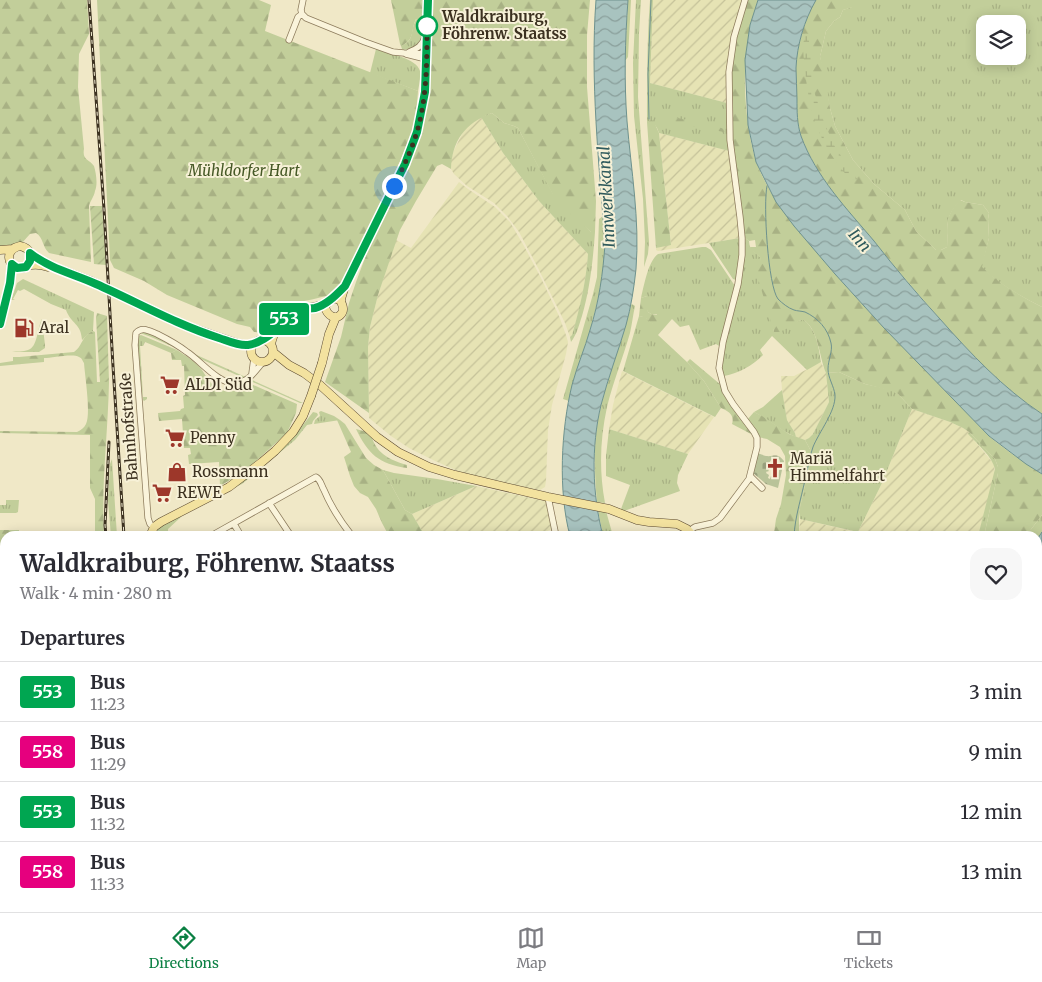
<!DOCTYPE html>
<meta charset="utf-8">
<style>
body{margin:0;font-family:Merriweather,serif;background:#f7f7f7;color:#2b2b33;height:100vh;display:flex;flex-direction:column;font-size:19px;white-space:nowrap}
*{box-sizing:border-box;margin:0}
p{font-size:16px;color:#7c7c81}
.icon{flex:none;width:28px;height:28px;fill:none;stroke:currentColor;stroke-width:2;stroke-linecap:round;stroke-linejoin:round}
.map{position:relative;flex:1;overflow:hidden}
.details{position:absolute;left:0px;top:531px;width:1042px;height:381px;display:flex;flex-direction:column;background:#fff;border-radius:15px 15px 0 0;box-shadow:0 2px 12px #0003}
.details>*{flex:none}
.badge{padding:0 10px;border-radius:4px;font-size:18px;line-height:32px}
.tools{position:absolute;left:976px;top:15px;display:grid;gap:10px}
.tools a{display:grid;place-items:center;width:50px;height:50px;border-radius:10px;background:#fff;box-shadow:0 2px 12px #0003;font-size:25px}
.you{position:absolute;width:25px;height:25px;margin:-12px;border:4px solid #fff;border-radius:50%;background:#1a73e8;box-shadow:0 0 0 8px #1a73e833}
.map>.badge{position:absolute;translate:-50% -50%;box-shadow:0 0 0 2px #fff}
h2{padding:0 20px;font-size:19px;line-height:45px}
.round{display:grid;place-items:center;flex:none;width:52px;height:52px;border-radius:15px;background:#f7f7f7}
.head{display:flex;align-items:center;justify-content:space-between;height:85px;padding:0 20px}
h1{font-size:24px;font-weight:700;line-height:38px}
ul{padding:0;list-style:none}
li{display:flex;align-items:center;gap:15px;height:60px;padding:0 20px;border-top:1px solid #e1e1e2}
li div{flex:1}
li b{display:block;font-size:19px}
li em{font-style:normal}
li .badge{min-width:55px;font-weight:700;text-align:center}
.tabs{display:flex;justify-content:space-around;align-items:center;height:70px;border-top:1px solid #e1e1e2;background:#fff;font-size:14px;color:#7c7c81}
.tabs a{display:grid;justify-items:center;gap:2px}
.tabs .selected{color:#0b8043}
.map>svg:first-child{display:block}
.farmland{fill:url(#farmland-furrows)}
.grass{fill:url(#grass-tufts);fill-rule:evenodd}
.forest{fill:url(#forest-firs)}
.wetland{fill:url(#wetland-marsh)}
.cemetery{fill:url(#cemetery-stones);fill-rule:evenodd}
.garden{fill:url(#garden-furrows)}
.water{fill:url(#water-waves);stroke:#6e928e}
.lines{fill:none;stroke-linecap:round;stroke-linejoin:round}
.stream{stroke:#6e928e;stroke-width:1}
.minor-casing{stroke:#8c7b5c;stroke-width:7}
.major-casing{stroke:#5a4830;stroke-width:9}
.minor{stroke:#faf4db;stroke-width:5.5}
.major{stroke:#f3e29f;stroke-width:8}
.rail-casing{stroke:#3c3120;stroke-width:3}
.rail{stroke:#f7f1d7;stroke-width:1;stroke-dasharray:4;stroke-linecap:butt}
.major-bridge-casing{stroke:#5a4830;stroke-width:9;stroke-linecap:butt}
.major-bridge{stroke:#f3e29f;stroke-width:8}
.line-casing{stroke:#fff;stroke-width:11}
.line{stroke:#00a651;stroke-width:8}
.walk{stroke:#3c3120;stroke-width:5;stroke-dasharray:0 9}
.stop-dot{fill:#fff;stroke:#00a651;stroke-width:2.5}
.labels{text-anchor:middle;stroke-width:4;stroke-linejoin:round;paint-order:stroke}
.stop-label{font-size:15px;font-weight:bold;fill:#3c3120;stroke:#f7f1d7;text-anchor:start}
.park-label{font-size:15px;font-style:italic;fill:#465926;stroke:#f7f1d7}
.poi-label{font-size:15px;fill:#3c3120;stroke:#f7f1d7;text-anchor:start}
.street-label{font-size:15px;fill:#3c3120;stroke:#f7f1d7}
.water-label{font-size:16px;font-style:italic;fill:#2f5a5c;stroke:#f7f1d7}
</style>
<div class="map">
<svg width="1042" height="912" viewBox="0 0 1042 912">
<defs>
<pattern id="farmland-furrows" width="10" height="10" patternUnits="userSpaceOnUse" patternTransform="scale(1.25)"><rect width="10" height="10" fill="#e6e3b4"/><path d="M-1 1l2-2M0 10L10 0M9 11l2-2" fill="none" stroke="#c6c39a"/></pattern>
<pattern id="grass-tufts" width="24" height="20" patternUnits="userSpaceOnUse" patternTransform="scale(1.25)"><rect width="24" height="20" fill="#c2ce9a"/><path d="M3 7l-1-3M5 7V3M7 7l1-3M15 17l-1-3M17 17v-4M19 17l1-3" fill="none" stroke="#a8b184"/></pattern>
<pattern id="forest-firs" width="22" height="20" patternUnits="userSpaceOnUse" patternTransform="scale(1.25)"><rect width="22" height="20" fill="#c2ce9a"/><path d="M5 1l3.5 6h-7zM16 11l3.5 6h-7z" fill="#a8b184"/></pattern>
<pattern id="wetland-marsh" width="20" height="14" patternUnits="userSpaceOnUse" patternTransform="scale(1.25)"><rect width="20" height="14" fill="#c2ce9a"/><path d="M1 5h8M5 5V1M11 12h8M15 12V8" fill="none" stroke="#a8b184"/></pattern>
<pattern id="cemetery-stones" width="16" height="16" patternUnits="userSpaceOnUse" patternTransform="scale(1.25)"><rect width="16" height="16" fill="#b9c399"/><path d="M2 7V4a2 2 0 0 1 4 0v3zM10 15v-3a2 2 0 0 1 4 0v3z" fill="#989f7c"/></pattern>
<pattern id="garden-furrows" width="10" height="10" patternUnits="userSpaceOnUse" patternTransform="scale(1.25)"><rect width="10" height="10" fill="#c2ce9a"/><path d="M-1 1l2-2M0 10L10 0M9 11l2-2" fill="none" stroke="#a8b184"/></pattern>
<pattern id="water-waves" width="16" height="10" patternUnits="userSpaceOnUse" patternTransform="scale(1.25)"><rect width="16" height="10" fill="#a8c3bf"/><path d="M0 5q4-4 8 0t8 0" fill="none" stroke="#8a9f9b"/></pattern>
</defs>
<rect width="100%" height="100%" fill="#f0e8c7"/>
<path class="farmland" d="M653 0H744L727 103 650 83Z
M481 117 503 153 539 201 588 254 587 268 580 308 572 335 570 337 565 323 538 268 519 232 507 216 494 203 467 186 454 174 451 169V159L454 150 463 132 469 125Z
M659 133 729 151 740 238 658 251 656 250V248L671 244Z
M459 182 468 189 495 207 510 222 524 246 541 278 559 316 566 335 568 342 566 354 552 405 548 430 546 481 545 487 540 490H537L462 473 433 460 409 448 391 436 369 418 368 347 370 327 378 295 396 240 411 248Z
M821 362 826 373 827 381 829 402 813 434 809 438 805 440 796 437 795 433 787 420 782 390 781 376H794Z
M622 371 714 417 688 454 609 429 613 405Z
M912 409 950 422 963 428 969 432V434L994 464 995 474 978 536H856L882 483Z
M476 486 545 501 547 503 552 529 535 536H425L412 514Z
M800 519 856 532 854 536H799Z
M1038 668 1042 670V716L1038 724Z
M1038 813 1042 814V892L1038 890Z
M762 908H876V912H762Z
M886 908H1023L1018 912H880Z"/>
<path class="grass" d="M421 0H433L432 11 424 12 422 41C418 47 410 51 402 49L401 46C415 40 410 32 415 22 417 17 421 17 422 12 423 8 422 4 421 0Z
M628 0H631L628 57 625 61Z
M636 0H641L639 33 638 97 649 242 648 254 644 267 645 242 643 199 634 116 633 63Z
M650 0H653L650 83 727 103 729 151 659 133 657 128 652 121 647 122C647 81 647 41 650 0Z
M846 0H1042V307C1020 296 999 284 981 267L989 238 988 219 989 213 983 205 965 202 961 200C944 217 948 225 947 247L941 250H936L916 231 905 210 874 184 853 160 835 126 830 108 820 57 826 31 834 21 840 17 843 10 852 7ZM985 24H1018V56H985Z
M376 49C387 53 417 58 420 71 421 77 419 85 418 91L370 73Z
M492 113 504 123 514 126 518 128 553 194 591 232H595C593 260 590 289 582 316 579 325 577 334 571 342L570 337 572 335C580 308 586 281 588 254L539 201 503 153 481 117Z
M603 216C603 225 605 234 605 243 605 271 598 300 591 327 584 352 575 376 569 401L563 399 593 294 597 277 599 219Z
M744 237 749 241C750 251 753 250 760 257L774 332 801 320H804C816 329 819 348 821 362L807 370 772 336 760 350 763 355C752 366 739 373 724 376L721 364Z
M740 238 741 256 736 280 733 279 709 243Z
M702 247H706L711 250 735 286V289L719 346 716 344 700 350 689 325 680 327 672 319 658 335 687 362 704 381 721 408 715 417 623 371 639 316 645 317 653 324 657 314H651L648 312 647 296 641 298C644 286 648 261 658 254Z
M23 279 94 312 93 331 89 333 82 340C81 323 71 324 66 310L51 304 24 289 20 291 18 290 13 299 15 300H11L17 283Z
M632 304 635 306C633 315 632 324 630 333 623 358 613 382 607 407 600 439 599 471 605 503L597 502C594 468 593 439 601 406 609 372 623 339 631 305Z
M144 332 150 334 303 403H300L151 337 140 333Z
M141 335 177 350 171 353 145 342 143 346H140L143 397H147V399L144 401 143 400 137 345 138 336Z
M839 372 865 384 892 390 898 394 912 409 882 483 858 532 800 519 799 512 812 453 805 440 809 438 813 434 829 402 826 373Z
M782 390 787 420 795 433 796 437C781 431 768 419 754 412L763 407Z
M321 411 334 416 340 420 314 424 315 420 320 416 319 412Z
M313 412 317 413 318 415 313 421 312 424 307 425 295 440 242 484 223 493 296 434Z
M609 429 688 454 678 475 677 483 680 491 624 511 621 509 630 485 606 476V456Z
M969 432 995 459 998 467V473L984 536H978L995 469C992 456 977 444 968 434Z
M112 459 117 536H111L108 501 110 464Z
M383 470 394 473 437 479 476 486 412 514 405 510Z
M6 500H19L18 512 16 513H0V505H6Z
M598 510 606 511 613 536H603Z
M1042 515V532L1038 538V536H1026Z
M1038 583 1042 584V670L1038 668Z
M1042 716V809H1038V724Z"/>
<path class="forest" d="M0 0H87L89 34 79 54 78 87 84 149C82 160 89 159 94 166 96 173 98 184 95 191 94 197 90 201 89 206L91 262 49 253C42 247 44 238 36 233L30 234 21 244 0 248Z
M97 0H259L271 5 265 31 418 91C417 108 414 125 409 140 399 166 385 191 374 217 366 234 349 285 333 294 330 296 325 296 322 297 309 301 294 301 282 309 272 317 269 334 254 332L250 327 237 324 167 295 144 281 114 268 110 260Z
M391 0H421L424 11 422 13 418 19H416C410 31 416 39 401 46L400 44Z
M433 0H590L587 35V87L596 201 595 232H591L565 209 553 195 518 128 514 126 504 123 492 113C465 123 452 141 451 169L442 164 437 166 416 201 400 230 378 295 370 327 368 347 369 413 325 382 341 337 349 303 356 282 378 223 387 205 428 89Z
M747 0H758C742 45 742 96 751 142 753 149 754 157 757 164 772 202 795 227 821 257 850 292 881 325 913 358 931 376 948 394 966 412 974 420 981 429 990 437 1006 450 1024 463 1042 474V515L1026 536H984L998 473V467L995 459 969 432 963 428 950 422 912 409 898 394 892 391 865 384 839 372 826 373C819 357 819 331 804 320H801L780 332H774L757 275C757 268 761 264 760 257L751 250 750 247H756L755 240 749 241 744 237V229L731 137 730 102 733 50Z
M816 0H846L855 1 856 4 853 7 843 10 840 17 834 21 826 31 820 57 825 73 830 108 835 126 853 160 874 184 905 210 916 231 936 250H941L947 247C948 225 944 217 960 200L965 202 983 205 989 213 988 219 989 238 982 267C999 284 1021 296 1042 307V414C1003 388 971 354 940 319 918 294 897 270 876 244 848 211 817 178 801 136 797 124 797 111 797 99 797 89 796 78 796 68 797 45 804 21 816 0Z
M663 115 716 126 724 129 725 131 724 132 670 122 665 125H663L660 121V117Z
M652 120 654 122 659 133 671 245 656 248 647 122Z
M647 296C653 302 647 306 648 312L651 314 659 315V321L655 325C649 324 649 317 639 316L641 298Z
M42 319 45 345V348L39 352H12C17 351 23 352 28 350 38 347 37 328 42 319Z
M93 331 95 332 97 382H109C108 434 101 485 104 536H95V499L90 488V435L0 433V431L77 432C81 430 84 428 86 424 91 413 85 377 84 363 82 360 82 358 79 357 73 353 52 358 44 358V362L0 366V363L13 361V357H19L74 352C83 346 81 336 93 331Z
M177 350C186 356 195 361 202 370 205 374 207 379 211 383 224 396 237 392 251 384L297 404 296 413 287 433 245 471 220 486 219 462 189 464 188 455 191 454 190 448H184L182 419 159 421 158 413 180 411 181 409 184 408 183 396 185 395 184 366H182L181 360H172L171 353Z
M690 359 721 385 729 403 750 431 751 434 732 424C735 415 728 411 721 408L704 381 687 362Z
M754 412 762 416 789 434 805 440 812 453 799 512V536H774V533L776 519 781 504 786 475 785 456 780 447 767 439 758 437 747 420Z
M337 420H340L345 424 366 458 374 465 383 470 405 510 412 514 425 536H389L382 523 376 509 368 497 360 493 354 486 350 476 344 457 351 452Z
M356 429 371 433C374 452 389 460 407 465V468C379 464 368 454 356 429Z
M180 514 181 517 168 529V536H154C159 525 169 520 180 514Z
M0 530H19V536H5V554H0Z
M0 562H5V596L0 597Z
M0 600H5V646H3L0 644Z"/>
<path class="wetland" d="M806 33 809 41 813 88 824 122 835 147 857 179 853 180C845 174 840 168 835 160 814 130 809 106 805 70 804 57 801 45 806 33Z"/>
<path class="cemetery" d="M758 453C760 454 763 455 766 456 774 457 777 452 784 461L778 488 766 484 752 472ZM777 458 779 459 780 461 779 465 781 466 776 478 771 476 770 479 768 478 769 475 766 473 767 471 768 472 771 464 769 463 771 460 773 461 774 459Z"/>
<path class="garden" d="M90 206H102L106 265 94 264Z
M97 313 107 316 109 382H100L96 318Z"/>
<path class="water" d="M596 0H628C625 41 624 81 627 121 631 170 640 220 636 269 634 288 631 307 626 325 618 352 608 378 601 405 591 447 592 494 603 536H570C558 491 561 430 572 385 577 366 585 348 590 330 599 302 603 273 605 244 599 162 590 81 596 0Z
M758 0H816C804 21 797 45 796 68 796 78 797 89 797 99 797 111 797 124 801 136 816 177 847 209 874 241 895 268 917 294 940 319 971 354 1003 388 1042 414V474L1026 464 989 436 884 328 835 274 794 226 776 202 756 162 748 125 745 60 750 25Z
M1042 532V584L1038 583V538Z"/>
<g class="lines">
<path class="stream" d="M649 119 648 74 651 0
M767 186C763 204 768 286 778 299 782 303 788 308 794 310 797 311 801 311 805 312 818 318 828 329 831 343 833 351 828 360 828 369 828 378 834 386 835 395 836 411 819 432 813 447 809 458 808 469 805 480 801 499 795 517 794 536
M756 908 757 912"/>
<defs>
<path id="minor" d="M302 14 306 18 365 42 393 52 404 53 426 54
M302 14 301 10 303 0
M289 40 298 17 302 14
M409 52C417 49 422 46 425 37
M406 54 426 59
M0 323 10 283 12 264
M252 373 254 358
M750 476 762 488
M548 497 556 536
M269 503 291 536
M234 524 241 536
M154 527 150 524 148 518 135 345 136 333C142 326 149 331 157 334 167 339 178 345 187 352 201 361 219 385 236 383 249 382 255 371 263 362
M689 531 695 527 713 523 720 518 749 479 757 447V438L754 432 733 404 725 391 719 368 723 342 738 284 742 255V238L740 217 730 140 729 72 734 37 745 0
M211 536 316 477C321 480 321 485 324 490 331 507 341 522 352 536
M0 831 5 832
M1038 900 1042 896
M166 908 167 912
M247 908 248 912
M364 908 365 912
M426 908 428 912
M641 908 649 912
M680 908 683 912
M760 908V912
M1037 908 1041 912
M0 910 5 907
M85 912V908
M281 912 283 908
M470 912 472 908
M527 912 528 908
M605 912 608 908
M1024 912 1029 908"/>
<path id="major" d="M0 250 13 249
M30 253 40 260 56 268 91 281 184 325 239 344 247 345 255 343
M27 266C34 258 31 248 20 246 16 247 12 248 10 253 7 260 12 268 20 268 25 269 22 267 27 266 34 264 42 265 48 267
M341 301 335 298 328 301 325 307C327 315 336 322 342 313 345 308 342 306 341 301 341 297 344 290 345 286L405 164 417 132 425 92 428 0
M251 351a11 11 0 1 1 22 0a11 11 0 1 1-22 0Z
M271 344C274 330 284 313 300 309 310 307 317 308 326 303
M273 352 289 365 304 373 320 385 377 437 398 452 429 467 455 475 548 497 609 509 637 520 649 522 677 524 687 529 693 536
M322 363 329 334 336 317
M150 536 154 527 161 522 229 487 262 462 275 451 293 432 303 416 311 396
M1038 811 1042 812
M173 908 175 912"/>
</defs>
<use href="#minor" class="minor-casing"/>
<use href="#major" class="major-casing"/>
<use href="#minor" class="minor"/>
<use href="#major" class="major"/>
<defs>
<path id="rail" d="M89 0 104 209 113 366 124 536
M106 536 105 525 109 442
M153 908V912"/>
</defs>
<use href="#rail" class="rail-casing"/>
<use href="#rail" class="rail"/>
<defs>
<path id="major-bridge" d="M311 396 322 363"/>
</defs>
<use href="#major-bridge" class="major-bridge-casing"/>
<use href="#major-bridge" class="major-bridge"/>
</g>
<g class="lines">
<defs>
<path id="line" d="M0 324 10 283 12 264 17 268 26 267 30 261V253C50 269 74 274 96 284 137 302 175 324 219 338 228 341 238 346 248 345 257 344 272 335 277 328 281 323 284 317 290 314 298 308 306 309 315 308 327 305 337 294 345 286L405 164 417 132 425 92 428 0"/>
</defs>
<use href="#line" class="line-casing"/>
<use href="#line" class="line"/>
<path class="walk" d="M394 186C405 164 415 143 420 120 427 89 427 57 427 26"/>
</g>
<defs>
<symbol id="fuel-bare" viewBox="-9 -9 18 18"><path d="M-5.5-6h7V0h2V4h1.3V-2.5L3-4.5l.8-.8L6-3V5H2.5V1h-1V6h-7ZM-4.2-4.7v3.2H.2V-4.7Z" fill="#9d372a" stroke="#f7f1d7" stroke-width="2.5" paint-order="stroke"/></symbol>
<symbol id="supermarket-bare" viewBox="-9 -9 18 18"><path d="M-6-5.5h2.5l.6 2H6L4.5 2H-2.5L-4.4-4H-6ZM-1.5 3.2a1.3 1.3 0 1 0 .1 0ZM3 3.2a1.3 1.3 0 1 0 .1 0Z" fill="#9d372a" stroke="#f7f1d7" stroke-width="2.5" paint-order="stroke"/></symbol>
<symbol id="church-bare" viewBox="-9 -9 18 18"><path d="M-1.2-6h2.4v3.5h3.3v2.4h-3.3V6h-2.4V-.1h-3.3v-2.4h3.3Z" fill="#9d372a" stroke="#f7f1d7" stroke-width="2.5" paint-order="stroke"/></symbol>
<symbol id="shop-bare" viewBox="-9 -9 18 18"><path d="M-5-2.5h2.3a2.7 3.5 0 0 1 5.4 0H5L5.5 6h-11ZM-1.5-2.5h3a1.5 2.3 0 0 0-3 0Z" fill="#9d372a" stroke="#f7f1d7" stroke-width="2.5" paint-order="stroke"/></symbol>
</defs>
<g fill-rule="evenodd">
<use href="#fuel-bare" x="10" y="314" width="28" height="28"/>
<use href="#supermarket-bare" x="156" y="371" width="28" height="28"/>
<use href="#supermarket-bare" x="161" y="424" width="28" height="28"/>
<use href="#church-bare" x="761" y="454" width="28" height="28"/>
<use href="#shop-bare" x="163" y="458" width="28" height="28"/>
<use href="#supermarket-bare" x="148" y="479" width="28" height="28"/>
</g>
<circle class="stop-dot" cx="427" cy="26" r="10"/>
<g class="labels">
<g class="stop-label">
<text x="442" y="22">Waldkraiburg,<tspan x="442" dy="17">Föhrenw. Staatss</tspan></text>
</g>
<g class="park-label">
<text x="244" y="176">Mühldorfer Hart</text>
</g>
<g class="poi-label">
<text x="39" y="333">Aral</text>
<text x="185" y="390">ALDI Süd</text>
<text x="190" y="443">Penny</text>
<text x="790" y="464">Mariä<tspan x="790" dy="17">Himmelfahrt</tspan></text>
<text x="192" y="477">Rossmann</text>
<text x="177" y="498">REWE</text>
</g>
<g class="street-label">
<text transform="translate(129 427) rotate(-94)" y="5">Bahnhofstraße</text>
</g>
<g class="water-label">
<text transform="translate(606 197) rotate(-93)" y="6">Innwerkkanal</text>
<text transform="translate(860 240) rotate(49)" y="6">Inn</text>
</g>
</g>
</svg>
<div class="tools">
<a><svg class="icon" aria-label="layers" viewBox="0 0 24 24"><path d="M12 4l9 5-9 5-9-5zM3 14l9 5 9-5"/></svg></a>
</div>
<div class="you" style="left:394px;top:186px"></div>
<b class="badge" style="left:284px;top:319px;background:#00a651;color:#fff">553</b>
<section class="details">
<div class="head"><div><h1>Waldkraiburg, Föhrenw. Staatss</h1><p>Walk · 4 min · 280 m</p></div><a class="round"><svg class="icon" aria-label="heart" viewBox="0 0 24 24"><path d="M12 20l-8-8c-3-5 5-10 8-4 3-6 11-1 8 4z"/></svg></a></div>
<h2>Departures</h2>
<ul>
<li><span class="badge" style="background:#00a651;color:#fff">553</span><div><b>Bus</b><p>11:23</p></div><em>3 min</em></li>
<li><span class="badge" style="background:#e6007e;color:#fff">558</span><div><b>Bus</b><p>11:29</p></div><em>9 min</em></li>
<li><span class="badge" style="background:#00a651;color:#fff">553</span><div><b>Bus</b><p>11:32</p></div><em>12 min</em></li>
<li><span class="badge" style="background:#e6007e;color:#fff">558</span><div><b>Bus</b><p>11:33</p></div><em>13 min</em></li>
</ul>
</section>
</div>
<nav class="tabs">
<a class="selected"><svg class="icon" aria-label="directions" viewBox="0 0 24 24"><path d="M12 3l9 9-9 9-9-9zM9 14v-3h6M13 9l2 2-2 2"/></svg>Directions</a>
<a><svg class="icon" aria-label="map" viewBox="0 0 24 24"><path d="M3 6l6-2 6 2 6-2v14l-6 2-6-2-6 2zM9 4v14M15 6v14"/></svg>Map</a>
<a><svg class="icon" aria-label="tickets" viewBox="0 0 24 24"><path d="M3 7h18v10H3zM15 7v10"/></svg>Tickets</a>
</nav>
